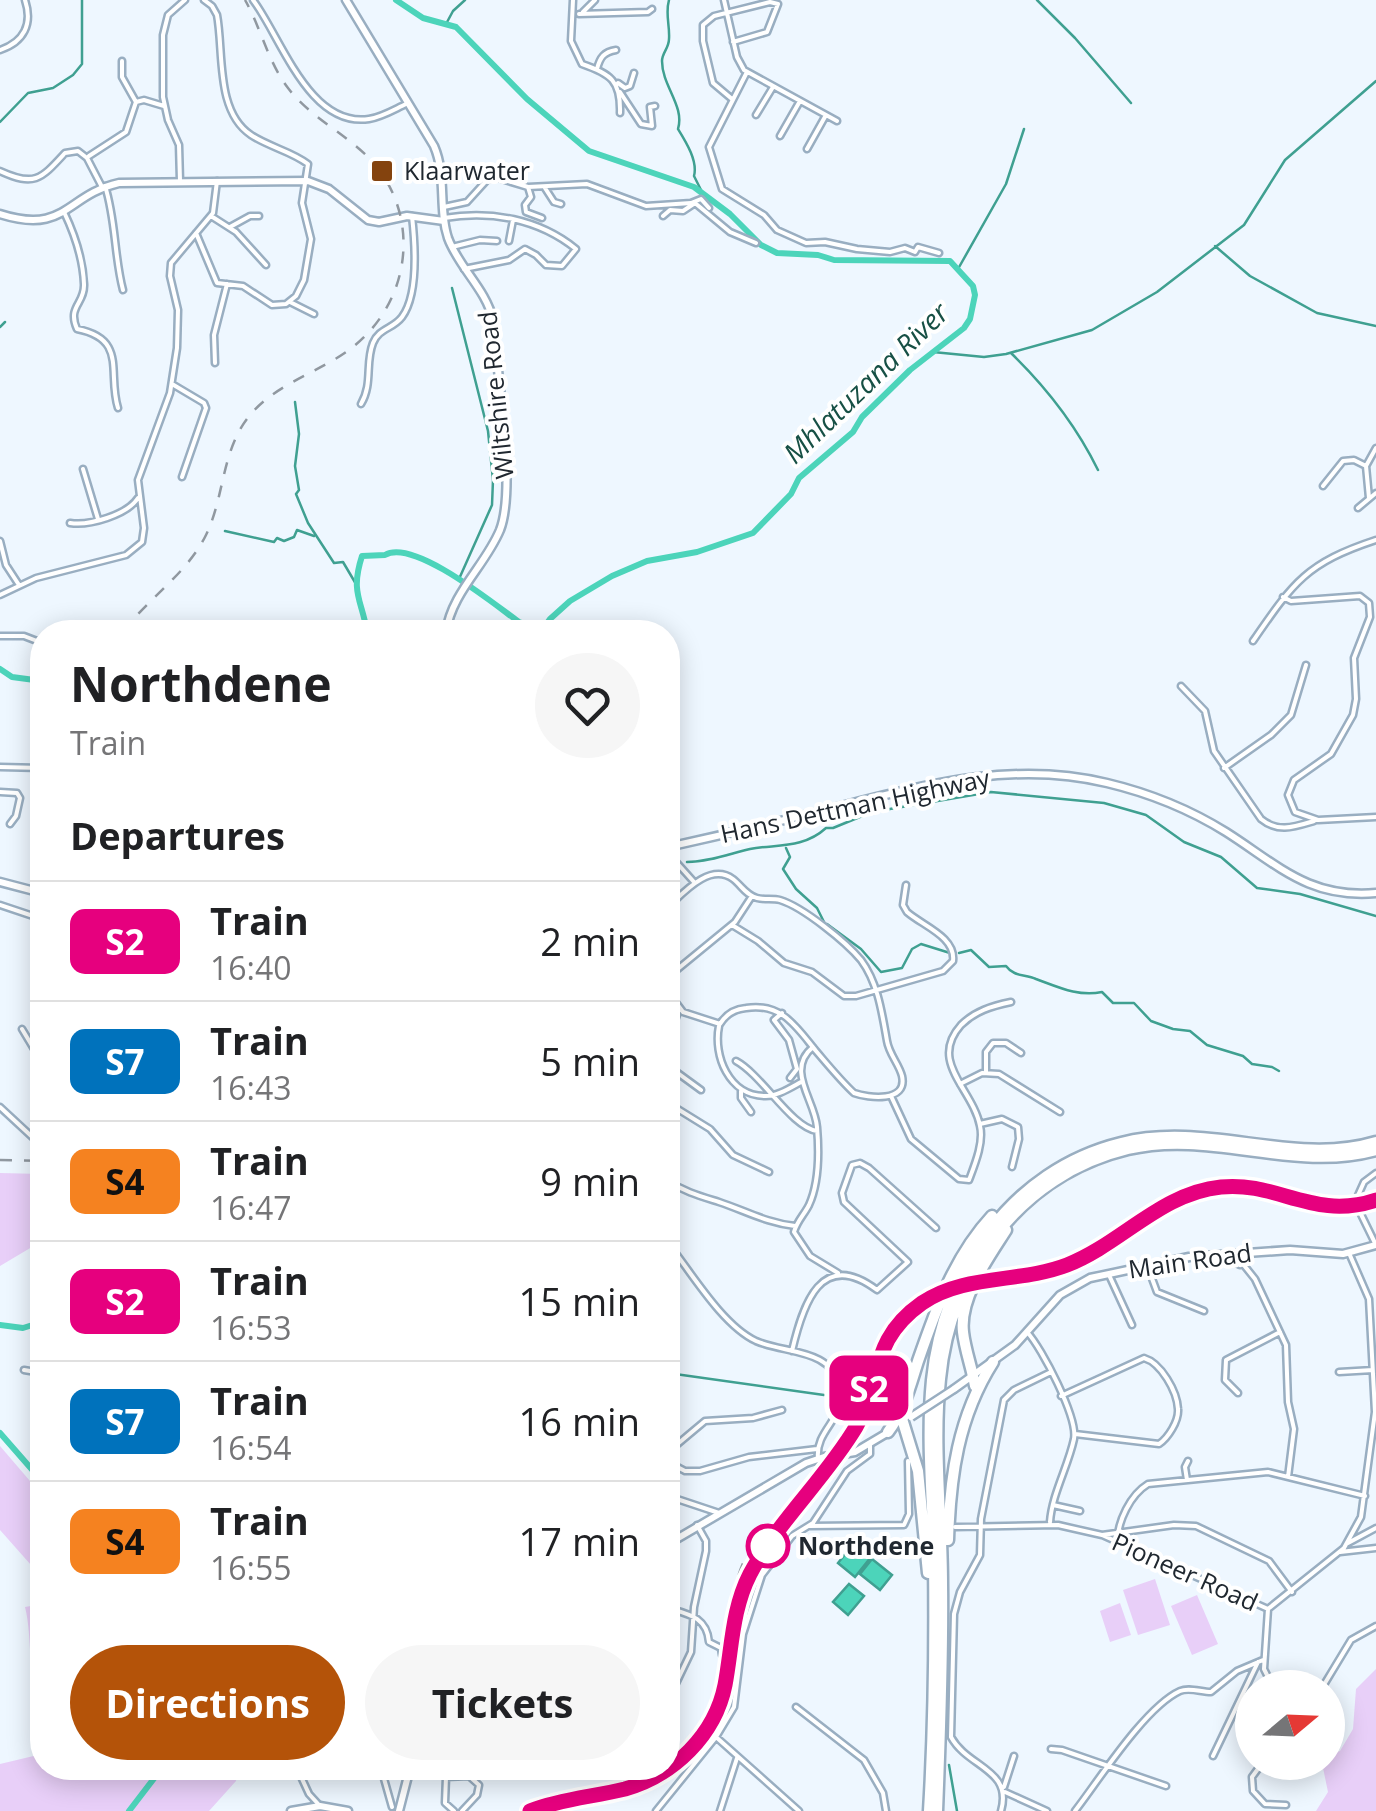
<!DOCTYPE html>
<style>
body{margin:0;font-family:"Open Sans",sans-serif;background:#f6f6f6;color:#202124;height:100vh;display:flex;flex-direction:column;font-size:38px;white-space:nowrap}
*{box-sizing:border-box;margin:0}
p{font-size:32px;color:#757577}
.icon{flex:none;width:55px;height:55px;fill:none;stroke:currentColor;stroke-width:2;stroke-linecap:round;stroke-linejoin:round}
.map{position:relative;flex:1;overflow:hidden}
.details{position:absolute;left:30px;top:620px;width:650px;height:1160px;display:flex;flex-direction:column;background:#fff;border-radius:40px;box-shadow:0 5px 25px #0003}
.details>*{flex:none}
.badge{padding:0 20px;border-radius:15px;font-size:35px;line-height:65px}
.needle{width:65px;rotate:71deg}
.controls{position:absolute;left:1235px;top:1670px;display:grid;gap:20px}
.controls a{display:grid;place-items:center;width:110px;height:110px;border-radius:50%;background:#fff;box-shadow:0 5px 25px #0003;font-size:50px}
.map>.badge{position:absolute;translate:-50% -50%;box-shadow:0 0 0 5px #fff}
h2{padding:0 40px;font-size:38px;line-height:90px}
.round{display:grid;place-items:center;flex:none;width:105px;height:105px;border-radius:52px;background:#f6f6f6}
.head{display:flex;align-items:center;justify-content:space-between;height:170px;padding:0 40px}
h1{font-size:48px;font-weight:700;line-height:75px}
.cta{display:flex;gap:20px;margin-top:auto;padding:20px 40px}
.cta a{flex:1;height:115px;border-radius:60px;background:#b45309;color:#fff;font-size:40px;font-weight:700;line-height:115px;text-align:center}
.cta a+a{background:#f6f6f6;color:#202124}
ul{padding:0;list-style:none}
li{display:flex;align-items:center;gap:30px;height:120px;padding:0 40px;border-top:2px solid #e0e0e0}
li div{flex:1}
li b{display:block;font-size:38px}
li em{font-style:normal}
li .badge{min-width:110px;font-weight:700;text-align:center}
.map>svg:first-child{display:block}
.green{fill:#e8cff8}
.water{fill:#4cd4ba;stroke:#3fa091;stroke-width:2.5}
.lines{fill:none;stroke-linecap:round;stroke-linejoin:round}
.stream{stroke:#3fa091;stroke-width:2.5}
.river{stroke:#4cd4ba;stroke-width:6}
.street-casing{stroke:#99aec1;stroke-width:9}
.secondary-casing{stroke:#99aec1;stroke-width:11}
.highway-casing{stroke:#99aec1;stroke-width:15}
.street{stroke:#fff;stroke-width:4}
.secondary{stroke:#fff;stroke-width:6}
.highway{stroke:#fff;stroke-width:10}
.rail{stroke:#9098a0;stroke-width:2.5;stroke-dasharray:12 12;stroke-linecap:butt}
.secondary-bridge-casing{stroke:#99aec1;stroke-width:11;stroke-linecap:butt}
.secondary-bridge{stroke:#fff;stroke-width:6}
.line-casing{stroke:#fff;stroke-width:22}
.line{stroke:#e6007e;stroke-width:15}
.poi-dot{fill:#84430e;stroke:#fff;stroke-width:4}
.stop-dot{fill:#fff;stroke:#e6007e;stroke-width:5}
.labels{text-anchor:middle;stroke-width:8;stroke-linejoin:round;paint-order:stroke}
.poi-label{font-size:25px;fill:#202830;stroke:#fff;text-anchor:start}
.street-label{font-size:25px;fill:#202830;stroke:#fff}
.stop-label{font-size:25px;font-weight:bold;fill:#202830;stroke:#fff;text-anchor:start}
.water-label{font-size:28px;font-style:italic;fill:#175045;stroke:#fff}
</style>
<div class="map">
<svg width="1376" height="1811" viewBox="0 0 1376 1811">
<rect width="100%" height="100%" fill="#eef7ff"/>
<path class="green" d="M0 1173 42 1174V1241L0 1266Z
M0 1446 42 1495V1555L31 1565 0 1530Z
M1155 1579 1170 1625 1138 1635 1123 1590Z
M1197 1595 1218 1644 1192 1655 1171 1606Z
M1120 1603 1131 1635 1110 1642 1100 1611Z
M42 1604V1703C26 1674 33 1639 25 1607Z
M1376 1669V1811H1316L1328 1792 1322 1763 1328 1762V1755L1340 1751 1353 1729 1356 1689Z
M42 1754V1768H238L236 1781 209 1811H0V1764Z"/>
<path class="water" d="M858 1538 875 1552 855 1577 838 1563Z
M872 1559 892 1575 880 1590 860 1574Z
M849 1584 864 1596 848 1615 833 1602Z"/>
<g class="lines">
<path class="stream" d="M669 0C665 14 670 25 669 39 669 48 662 53 662 61 662 86 685 106 678 129 686 142 698 161 694 176L703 194
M1037 0 1075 38 1131 103
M446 24 453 11 465 0
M0 122 28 93 53 88 73 75 82 64V0
M1215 246 1250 276 1317 313 1376 326
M958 269 1006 184 1024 129
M452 288 488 431 493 480 492 505 459 579
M0 327 5 322
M933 352 984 357 1006 354 1092 330 1157 292 1244 225 1285 160 1376 81
M1011 353C1046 387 1076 425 1098 470
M295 402 299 434 295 466 299 490 296 494 308 523 334 563 343 562 356 584
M225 531 274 542 277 538 284 541 294 537 297 530 314 536
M786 848 790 857 783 869 796 889 817 908 824 922
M687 862C708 862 729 854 750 849 776 844 803 849 826 828H833L872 812 991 792 1104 803 1146 815 1184 842 1221 857 1257 888 1300 894 1376 916
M668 869 673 868
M827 924 861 949 881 972 902 968 912 949 921 944 950 953
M959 953 971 950 989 967 1006 966C1014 977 1025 974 1036 979 1058 987 1078 997 1102 992L1113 1003H1134L1151 1021 1173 1029 1190 1031 1207 1045 1243 1056 1252 1064 1272 1067 1279 1071
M668 1373 824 1395
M949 1765 957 1811"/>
<path class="river" d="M367 632C362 600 350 593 362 556L385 555C413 538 494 604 519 622L530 626 536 625 541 632 550 619 570 601 612 576 647 561 697 552 753 533 791 494 799 478 853 432 862 417 910 370 964 328 970 319 975 295 973 286 950 261 834 260 818 255 777 253 761 245 730 214 694 187 589 151 527 99 456 27 423 18 396 0
M0 669 12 677 42 681
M0 1325 23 1328 42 1322
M0 1433 42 1481
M129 1811 162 1768"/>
<defs>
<path id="street" d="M253 0C281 37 309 128 369 119 382 117 395 109 406 104
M573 0 571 41 582 64C611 74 621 81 620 113
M724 0 737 57 744 70 837 121
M583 12 595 0
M579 14 648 12 652 9
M0 50C24 42 33 24 25 0
M122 61V77L136 102
M597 69C600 57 604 52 616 50
M747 72 709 147 722 189 764 215 777 230 806 243 825 242 857 249 890 252 905 248 915 252 918 247 939 253
M618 83 625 88 630 86 634 73
M620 92 641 124 652 126 650 107 655 106
M732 99 713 83 703 41V25L714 16 770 2 778 4 767 32 733 42
M756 115 773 87
M780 136 800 101
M807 149 826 115
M89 156 126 132 136 102 144 100 164 106
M0 171C35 187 41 179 65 153L78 151 87 158 102 187
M180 181 179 145 168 120 163 97V35L168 15 185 0
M105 186C116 220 114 256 123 290
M528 187 531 197 525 205 526 212 542 218
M545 188 554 202 561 204
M444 207 467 202 487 180 495 177 528 187 587 184 646 206 691 203 701 199 709 208
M64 212C74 233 83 260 84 284 85 304 67 306 77 329 128 339 107 373 118 408
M211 216 236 232 266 265
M663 216 670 210 683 211 695 203 730 232 756 243
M444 218C491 210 539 219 576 249L562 266 546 265 536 255 525 249 509 260 464 269
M230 227 250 216H259
M196 233 217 283 243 286 272 305 286 304 296 296 304 280 311 239 302 203 308 164C291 151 269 147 251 135 215 111 224 52 217 15L212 6 204 0
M509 241 513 220
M452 247 480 240 497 241
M290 302 314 314
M215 363 214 335 227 284
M172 384 204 403 206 408 182 477
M361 404C373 384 365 363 373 343 379 328 393 329 402 317 419 294 415 243 412 216
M83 469 98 519
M1323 486 1343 461 1354 460 1366 466
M1369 498 1366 466 1376 448
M1358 508 1376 493
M70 523C89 526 127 515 138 498
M0 541 6 565 19 585
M0 595 36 578 126 555 142 542 144 528 138 480 170 393 177 348 178 310 170 276 171 263 213 213 217 181
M1283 597 1291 601 1360 596 1369 603 1370 617 1354 658 1356 699 1353 715 1331 754 1294 780 1288 795 1295 812 1318 820 1376 817
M0 636H24L37 641 39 648
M1253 641C1293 583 1306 563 1376 540
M1181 686 1205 711 1214 751 1261 819C1278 833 1294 827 1314 821
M0 767 42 768
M1224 768 1271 735 1291 715 1306 665
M0 792 17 793 20 798 16 816 10 824
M668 853 694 882
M0 905 42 919
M668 907C683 893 710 862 733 879 742 886 746 895 757 898 765 900 773 898 780 900 803 907 846 942 861 960 878 983 882 1013 887 1041 889 1054 899 1064 902 1076 908 1103 868 1098 854 1093 841 1081 828 1065 816 1051 797 1028 782 1002 746 1008 735 1009 726 1014 720 1024
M668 924 670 929 668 935
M732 925 758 941 784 963 812 972 844 996H856L943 971 953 961C956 937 923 926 907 912L903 905 906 885
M668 977 735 922 752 896
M668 992 683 1012 720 1024
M782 1013 774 1020 789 1040 797 1069 790 1078
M719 1026C713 1056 729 1095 764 1096 776 1097 790 1088 801 1082
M22 1029 34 1049 42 1050
M668 1041 679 1009
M813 1047C785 1070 815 1100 817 1127 819 1150 819 1183 809 1205 804 1215 797 1221 794 1232L810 1256 838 1273
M668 1057 675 1071 701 1090
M736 1061C762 1075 792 1128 817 1131
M986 1072V1052L993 1043H1006L1021 1053
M960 1084 982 1073 999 1074 1060 1112
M741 1091V1098L751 1112
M891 1096 911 1139 959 1179 969 1180C975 1164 984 1142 980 1126 973 1089 928 1062 961 1025 975 1011 992 1006 1011 1002
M668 1103 710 1129 733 1155 769 1172
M0 1107 42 1146
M980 1124 1002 1119 1018 1127 1019 1139 1012 1167
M668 1181C685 1192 700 1196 719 1202 746 1211 767 1223 795 1226
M668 1243C691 1272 722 1325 756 1341 786 1354 831 1348 840 1387 848 1417 815 1429 818 1458
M1376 1245 1355 1202 1364 1182 1376 1173
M1235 1254 1255 1279 1286 1345 1288 1402 1294 1429 1288 1477
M1147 1265 1157 1292 1204 1311
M1109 1275 1132 1325
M1027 1332C1042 1348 1078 1418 1074 1439 1068 1467 1052 1494 1050 1522
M792 1351C803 1304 821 1248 877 1290L908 1262 844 1202 842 1193 852 1165 860 1163 869 1168 936 1228
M24 1370 42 1373
M1339 1372 1373 1370
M1238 1393 1225 1380 1226 1360 1280 1332
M1061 1396 1144 1358C1161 1363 1177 1391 1178 1409 1179 1421 1168 1438 1159 1444L1075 1434
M668 1452 705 1421 753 1418 782 1410
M668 1462 685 1471H700L749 1457 817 1449
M1187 1480 1185 1467 1188 1461
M668 1496 719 1513
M1053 1505 1080 1511
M809 1526 904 1525 909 1514 908 1461
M955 1527 1058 1525 1102 1535 1268 1609
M1102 1535 1174 1525 1196 1526 1269 1561 1292 1592
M1117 1542C1118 1521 1130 1495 1148 1484L1268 1472 1365 1496
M1348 1543 1376 1528
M1340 1552 1376 1548
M668 1608C688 1614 707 1617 709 1642L721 1648 722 1655
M1290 1688 1268 1677 1264 1669 1268 1609 1344 1548 1361 1517 1375 1412 1369 1299 1349 1253
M1322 1688 1351 1640 1376 1626
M668 1700 691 1652 694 1607 706 1551V1541L697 1525
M796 1707 864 1760 883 1793 886 1811
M716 1737 799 1811
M1051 1749 1062 1750 1166 1786
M1213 1756 1258 1662
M1263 1762 1252 1777 1253 1791 1265 1804 1286 1805
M297 1768 309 1794 320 1806
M381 1768 392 1807
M437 1768 446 1777 445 1803 454 1811
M589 1768 591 1775 617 1768
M446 1777 469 1776 479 1785 477 1795 462 1811
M1004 1787 1014 1756
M1005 1792 1047 1811
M656 1811 716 1737 734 1707 743 1634 762 1575 792 1536 813 1523 847 1471 870 1454V1444
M720 1811 737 1758
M1001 1811C1013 1769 968 1768 951 1737L954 1614 960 1592 980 1555 981 1519 1004 1400 1014 1390 1051 1372
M1075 1811C1099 1780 1145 1707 1180 1691 1189 1687 1201 1692 1211 1692L1237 1671 1263 1660"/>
<path id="secondary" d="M346 0 434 146C447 176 438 208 448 238 459 268 486 289 493 320 496 370 517 486 500 530 485 566 452 592 446 632
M0 214C66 235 66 195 119 183L308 181 329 189 368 220 379 222 407 216 444 221
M668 847C727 834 786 820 845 805 932 783 1017 761 1107 783 1149 793 1189 809 1226 832 1278 865 1309 899 1376 893
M0 882 42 893
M1224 1255 1240 1264
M954 1389 1015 1345 1060 1295 1090 1278 1189 1257 1290 1250 1343 1254 1376 1245
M668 1544 806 1463 824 1457 855 1452 887 1433
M291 1811 320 1806 348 1811
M399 1811 410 1768"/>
<path id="highway" d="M975 1386C972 1368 965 1350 963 1332 959 1298 988 1258 1006 1230
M903 1422 918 1471 928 1573
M888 1432C904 1411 910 1386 918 1361 936 1309 954 1257 992 1216
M948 1540C950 1476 958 1417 993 1362
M929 1811C934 1728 935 1644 934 1562 933 1502 926 1440 932 1380 943 1271 1011 1170 1121 1143 1208 1121 1293 1167 1376 1142
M937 1811C940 1736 943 1659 942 1584 942 1516 933 1446 940 1379 950 1271 1020 1175 1128 1149 1211 1129 1294 1173 1376 1150"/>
</defs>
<use href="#street" class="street-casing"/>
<use href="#secondary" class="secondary-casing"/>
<use href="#highway" class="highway-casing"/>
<use href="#street" class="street"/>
<use href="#secondary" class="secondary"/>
<use href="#highway" class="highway"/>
<path class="rail" d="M123 632C148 598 187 574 206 535 225 496 221 450 250 415 282 377 334 370 367 334 414 285 417 207 368 157 343 132 310 117 288 88 268 62 261 28 245 0
M0 1160 42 1161
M530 1811C561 1799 593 1797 625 1789 680 1774 721 1726 727 1670 731 1633 728 1594 745 1559 757 1534 780 1517 799 1497 819 1475 840 1451 854 1425 877 1384 877 1338 917 1307 958 1275 1014 1284 1061 1267 1118 1247 1160 1193 1221 1187 1277 1181 1317 1220 1376 1200"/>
<defs>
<path id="secondary-bridge" d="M911 1417 954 1389"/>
</defs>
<use href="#secondary-bridge" class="secondary-bridge-casing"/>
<use href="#secondary-bridge" class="secondary-bridge"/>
</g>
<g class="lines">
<defs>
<path id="line" d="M530 1811C561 1799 593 1797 625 1789 674 1775 715 1735 725 1685 732 1648 732 1609 750 1574 778 1521 825 1479 856 1427 883 1381 868 1341 922 1303 964 1274 1020 1283 1067 1265 1121 1244 1161 1193 1221 1187 1277 1181 1314 1221 1376 1200"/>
</defs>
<use href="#line" class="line-casing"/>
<use href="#line" class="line"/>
</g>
<rect class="poi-dot" x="370" y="159" width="24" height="24" rx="5"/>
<circle class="stop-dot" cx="768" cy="1546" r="20"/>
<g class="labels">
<g class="poi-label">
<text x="404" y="180">Klaarwater</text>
</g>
<g class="street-label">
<text transform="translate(496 395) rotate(-96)" y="9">Wiltshire Road</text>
<text transform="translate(855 806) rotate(-12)" y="9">Hans Dettman Highway</text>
<text transform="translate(1190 1261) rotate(-8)" y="9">Main Road</text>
<text transform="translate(1185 1572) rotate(24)" y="9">Pioneer Road</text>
</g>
<g class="stop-label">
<text x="798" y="1555">Northdene</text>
</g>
<g class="water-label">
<text transform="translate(866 383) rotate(-44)" y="10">Mhlatuzana River</text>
</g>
</g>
</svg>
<div class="controls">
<a><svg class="needle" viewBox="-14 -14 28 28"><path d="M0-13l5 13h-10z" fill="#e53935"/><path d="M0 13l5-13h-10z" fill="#757577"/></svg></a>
</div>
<b class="badge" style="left:869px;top:1388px;background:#e6007e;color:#fff">S2</b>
<section class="details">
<div class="head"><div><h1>Northdene</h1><p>Train</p></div><a class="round"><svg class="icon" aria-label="heart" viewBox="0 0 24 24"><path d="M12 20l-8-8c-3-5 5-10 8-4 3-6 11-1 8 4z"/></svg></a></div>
<h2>Departures</h2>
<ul>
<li><span class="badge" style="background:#e6007e;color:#fff">S2</span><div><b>Train</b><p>16:40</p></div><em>2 min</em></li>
<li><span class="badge" style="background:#0072bc;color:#fff">S7</span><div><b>Train</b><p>16:43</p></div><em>5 min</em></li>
<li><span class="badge" style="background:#f58220;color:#111">S4</span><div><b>Train</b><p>16:47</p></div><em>9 min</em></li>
<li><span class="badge" style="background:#e6007e;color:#fff">S2</span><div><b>Train</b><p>16:53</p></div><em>15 min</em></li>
<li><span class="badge" style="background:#0072bc;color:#fff">S7</span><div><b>Train</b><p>16:54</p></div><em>16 min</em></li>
<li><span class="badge" style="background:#f58220;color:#111">S4</span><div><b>Train</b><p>16:55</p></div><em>17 min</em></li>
</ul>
<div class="cta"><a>Directions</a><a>Tickets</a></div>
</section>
</div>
